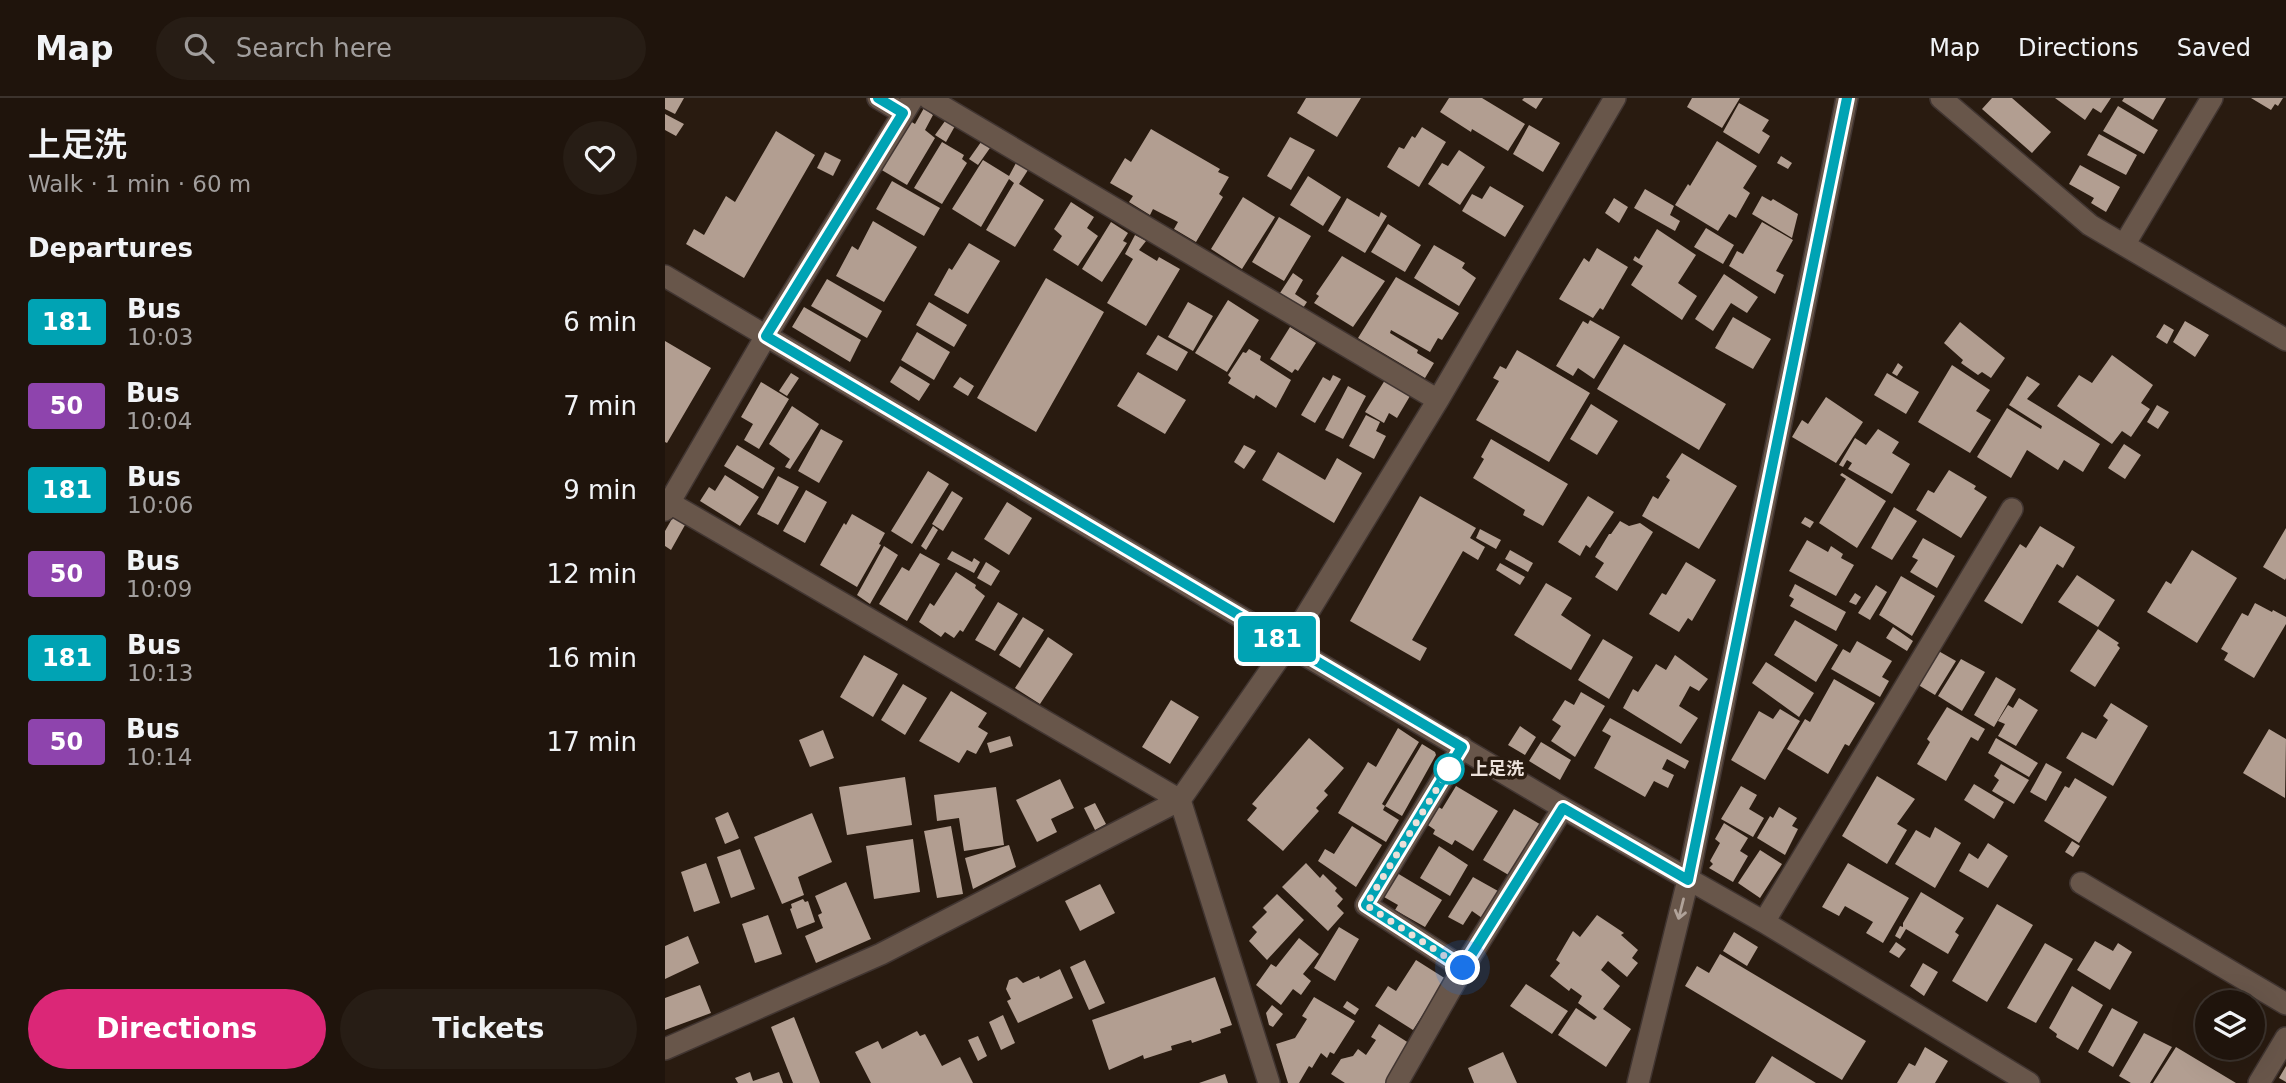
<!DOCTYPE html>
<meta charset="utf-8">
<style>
body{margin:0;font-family:"DejaVu Sans","Noto Sans JP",sans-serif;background:#271d15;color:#f1f3f6;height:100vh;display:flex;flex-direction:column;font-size:26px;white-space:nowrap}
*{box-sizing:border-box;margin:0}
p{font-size:23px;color:#a19e9d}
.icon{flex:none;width:38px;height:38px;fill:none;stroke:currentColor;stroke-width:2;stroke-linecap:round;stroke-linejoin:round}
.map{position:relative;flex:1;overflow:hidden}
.drawer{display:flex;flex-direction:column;background:#1f140c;width:665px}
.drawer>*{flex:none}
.badge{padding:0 14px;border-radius:5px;font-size:24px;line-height:46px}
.fabs{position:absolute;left:1530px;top:892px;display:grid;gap:14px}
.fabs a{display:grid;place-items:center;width:70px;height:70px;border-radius:50%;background:#1f140c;box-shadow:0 7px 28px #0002,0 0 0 2px #3c332d;font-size:35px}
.you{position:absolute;width:35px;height:35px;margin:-18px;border:5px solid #fff;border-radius:50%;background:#1a73e8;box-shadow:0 0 0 10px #1a73e833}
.map>.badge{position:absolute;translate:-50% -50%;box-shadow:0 0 0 4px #fff}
h2{padding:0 28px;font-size:26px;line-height:63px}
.round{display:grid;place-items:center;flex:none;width:74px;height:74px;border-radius:37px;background:#271d15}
.head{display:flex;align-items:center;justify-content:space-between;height:119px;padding:0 28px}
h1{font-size:33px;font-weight:600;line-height:52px}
.button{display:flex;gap:14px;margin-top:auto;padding:14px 28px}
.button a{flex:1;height:80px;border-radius:42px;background:#db2777;color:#fff;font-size:28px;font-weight:600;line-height:80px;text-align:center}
.button a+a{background:#271d15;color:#f1f3f6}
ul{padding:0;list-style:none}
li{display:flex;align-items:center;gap:21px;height:84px;padding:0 28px}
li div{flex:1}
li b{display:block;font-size:26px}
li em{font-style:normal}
li .badge{min-width:77px;font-weight:700;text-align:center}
header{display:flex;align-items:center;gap:42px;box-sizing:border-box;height:98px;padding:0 35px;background:#1f140c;border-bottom:2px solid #3c332d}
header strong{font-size:33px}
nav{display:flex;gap:38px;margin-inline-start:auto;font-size:24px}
.search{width:490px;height:63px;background:#271d15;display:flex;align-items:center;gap:18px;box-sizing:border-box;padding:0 24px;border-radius:38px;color:#a19e9d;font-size:26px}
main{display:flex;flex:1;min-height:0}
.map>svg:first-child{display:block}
.building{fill:#b29e91}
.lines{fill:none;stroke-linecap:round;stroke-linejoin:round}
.street-casing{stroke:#413531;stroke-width:24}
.street{stroke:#68564a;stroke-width:21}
.oneway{stroke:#b0a299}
.line-casing{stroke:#fff;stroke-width:16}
.line{stroke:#00a3b4;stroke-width:10}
.walk{stroke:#ebe0d9;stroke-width:7;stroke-dasharray:0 12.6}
.stop-dot{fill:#fff;stroke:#00a3b4;stroke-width:3.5}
.labels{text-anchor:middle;stroke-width:7;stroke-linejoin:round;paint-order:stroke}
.stop-label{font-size:18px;font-weight:bold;fill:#ebe0d9;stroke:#291b10;text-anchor:start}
</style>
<header>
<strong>Map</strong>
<div class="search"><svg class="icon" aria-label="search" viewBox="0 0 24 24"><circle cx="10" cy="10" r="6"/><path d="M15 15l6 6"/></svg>Search here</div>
<nav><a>Map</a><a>Directions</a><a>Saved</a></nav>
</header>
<main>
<section class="drawer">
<div class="head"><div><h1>上足洗</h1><p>Walk · 1 min · 60 m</p></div><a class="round"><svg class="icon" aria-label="heart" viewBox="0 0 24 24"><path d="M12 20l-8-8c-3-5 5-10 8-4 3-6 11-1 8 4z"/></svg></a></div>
<h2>Departures</h2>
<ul>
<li><span class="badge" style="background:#00a3b4;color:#fff">181</span><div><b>Bus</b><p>10:03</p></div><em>6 min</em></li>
<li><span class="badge" style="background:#8e44ad;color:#fff">50</span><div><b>Bus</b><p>10:04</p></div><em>7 min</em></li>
<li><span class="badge" style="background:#00a3b4;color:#fff">181</span><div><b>Bus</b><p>10:06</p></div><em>9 min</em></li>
<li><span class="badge" style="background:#8e44ad;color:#fff">50</span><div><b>Bus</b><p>10:09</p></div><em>12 min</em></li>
<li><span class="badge" style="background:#00a3b4;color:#fff">181</span><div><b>Bus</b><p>10:13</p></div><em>16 min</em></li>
<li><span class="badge" style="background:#8e44ad;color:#fff">50</span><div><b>Bus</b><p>10:14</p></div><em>17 min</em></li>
</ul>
<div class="button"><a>Directions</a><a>Tickets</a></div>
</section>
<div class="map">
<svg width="1621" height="985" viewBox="0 0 1621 985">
<rect width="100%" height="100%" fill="#291b10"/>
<path class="building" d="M0 0H19L10 16 0 11Z
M641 0H696L672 39 632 15Z
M784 0H817L860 26 843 53 807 31 806 34 775 14Z
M859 0H878L871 11 857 2Z
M1027 0H1075L1057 30 1022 9Z
M1327 0H1347L1386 34 1367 55 1317 11Z
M1390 0H1446L1436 15 1428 10 1420 22Z
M1459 0H1501L1488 22 1457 3Z
M1586 0H1618L1613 8 1610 6 1606 12Z
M1074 5 1104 22 1097 33 1105 38 1094 56 1058 34Z
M1453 8 1493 32 1479 56 1438 33Z
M259 10 268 17 260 32 270 40 242 87 215 71 245 23 250 26Z
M0 16 19 26 11 38 0 32Z
M280 23 290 28 281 44 270 37Z
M864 27 895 45 878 74 848 56Z
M757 29 781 44 754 89 722 69 734 49 739 51 747 38 750 40Z
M486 31 555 71 553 74 564 79 554 96 558 99 531 144 509 131 513 124 488 111 485 117 464 104 468 98 445 85 460 60 466 64Z
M111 33 150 57 79 180 21 146 29 131 39 137 61 98 70 104Z
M1434 36 1472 57 1461 77 1422 57Z
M625 39 650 52 626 92 602 78Z
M1052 43 1092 68 1078 90 1085 95 1071 120 1064 116 1053 133 1010 107 1023 86 1025 88Z
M277 44 299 57 297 61 302 65 277 106 249 90Z
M316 44 325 50 313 67 304 61Z
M794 52 820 69 795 107 763 86 777 65 783 68Z
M160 54 176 62 168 78 152 70Z
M1116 58 1127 65 1123 71 1112 65Z
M318 62 344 78 351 65 363 72 354 86 379 102 350 149 321 132 349 85 344 81 316 129 287 111Z
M1415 67 1455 89 1441 114 1426 105 1429 100 1404 86Z
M643 78 676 99 658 128 625 107Z
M227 83 275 110 259 138 211 111Z
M825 88 859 108 840 139 797 113 807 96 817 101Z
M980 91 1009 108 1005 117 1015 123 1010 133 969 110Z
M1097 98 1106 103 1108 101 1133 116 1127 140 1087 116Z
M578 99 610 119 577 171 546 151Z
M682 100 714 119 716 114 722 118 700 155 663 133Z
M949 100 963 109 954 125 940 115Z
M406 104 429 119 422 130 433 138 413 168 388 152 397 138 389 131Z
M614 119 646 138 619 183 587 164Z
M208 123 252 149 219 204 171 178 187 148 193 152Z
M446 124 463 135 458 143 462 145 437 184 417 171Z
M1097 124 1128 142 1111 173 1119 177 1110 196 1064 168 1072 153 1078 156Z
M723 126 756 147 740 174 706 154Z
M1041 130 1069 147 1058 166 1029 149Z
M992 131 1031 157 1013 185 1032 198 1017 222 966 187 978 168 968 162 970 158 974 161Z
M470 137 481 143 474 152 492 163 494 159 515 171 481 228 442 205 468 161 460 156Z
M304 145 335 163 303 216 269 197 284 170 287 172Z
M769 147 800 165 797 170 811 180 794 208 749 180Z
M932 150 963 169 938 212 935 210 928 220 894 201 919 160 924 164Z
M677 158 720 183 688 229 649 205 654 198 651 196Z
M628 175 638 182 630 196 642 204 638 210 615 195Z
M1059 176 1093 199 1082 215 1066 205 1048 233 1030 221Z
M731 179 794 215 777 242 773 240 765 254 726 232 725 235 753 252 752 255 769 265 760 280 693 240Z
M381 180 439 214 371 334 312 300Z
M162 181 217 213 202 240 146 208Z
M563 202 594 222 562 274 530 255Z
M264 204 302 227 289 249 251 227Z
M523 204 548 218 528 253 503 239Z
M139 209 196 242 185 264 127 229Z
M1068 219 1106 241 1088 271 1050 250Z
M925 222 955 239 929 281 913 270 908 278 891 268 918 223 923 226Z
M1520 223 1544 237 1530 259 1508 244Z
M1295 224 1340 260 1326 280 1317 274 1313 277 1296 265 1298 262 1279 245Z
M1499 226 1509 232 1502 246 1491 239Z
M625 229 651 245 633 273 630 271 627 275 605 261Z
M252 234 285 254 269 282 236 262Z
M493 237 523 254 512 273 481 256Z
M0 243 46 270 2 345 0 344Z
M959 246 1061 306 1034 352 932 291Z
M584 251 596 258 595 262 626 282 611 310 591 297 589 301 563 285 566 280 563 277 578 254 581 255Z
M852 252 925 295 884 364 811 322 834 283 828 280 835 268 841 271Z
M1447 257 1488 287 1476 305 1485 311 1466 339 1457 333 1447 346 1392 308 1414 277 1427 285Z
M1233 265 1238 269 1232 278 1227 275Z
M1287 267 1325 292 1311 313 1326 322 1305 355 1253 324Z
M235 268 265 286 254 303 225 284Z
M473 274 521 302 500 336 452 308Z
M126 275 134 280 122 298 114 293Z
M1222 275 1254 294 1241 316 1209 297Z
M668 277 676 281 650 325 636 317 658 279 665 283Z
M1362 278 1375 286 1362 301 1435 346 1418 374 1399 362 1393 372 1362 352 1346 380 1312 359 1342 310 1376 331 1377 328 1344 307Z
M295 279 309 288 303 298 288 289Z
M720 282 745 298 732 320 724 315 719 325 700 314Z
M96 284 124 301 94 351 79 342 88 326 76 319Z
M683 288 701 298 678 341 660 332Z
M1161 299 1198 324 1171 365 1127 339 1137 322 1143 326Z
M926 306 953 323 932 357 905 341Z
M1492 307 1504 314 1493 331 1482 324Z
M127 308 154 326 125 371 120 369 125 361 104 346Z
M701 317 715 324 711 333 721 338 709 361 684 348Z
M156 331 178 343 154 385 133 373Z
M1213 331 1234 344 1227 355 1245 366 1227 396 1183 371 1187 365 1182 362 1178 369 1174 367 1190 340 1201 347Z
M826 341 903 386 878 428 858 417 860 412 808 380 819 361 816 359Z
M1459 346 1476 357 1460 381 1443 370Z
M72 347 110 370 98 391 59 368Z
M579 347 591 353 579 371 569 364Z
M613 354 660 382 672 360 697 375 669 425 597 382Z
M1017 355 1072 388 1034 451 977 418 988 398 993 401 1005 382 1001 379Z
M1284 372 1311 388 1309 391 1322 399 1296 440 1251 412 1263 392 1269 395Z
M263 373 284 386 247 446 226 433Z
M1177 375 1221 403 1192 450 1154 425 1181 381 1175 377Z
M60 377 94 399 75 428 35 403 44 389 50 393Z
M113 378 134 389 113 427 92 416Z
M141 392 162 404 140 445 118 433Z
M287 393 298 400 278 433 267 426Z
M755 398 811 430 805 440 820 449 813 462 798 453 747 542 762 550 755 563 685 523Z
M923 398 949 414 925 450 921 447 915 458 893 444Z
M342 404 367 420 344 457 319 441Z
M1229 409 1252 423 1227 462 1206 450Z
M187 416 220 435 214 446 216 447 192 489 155 467 179 425 181 427Z
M8 419 20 427 6 452 0 448V433Z
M1140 419 1149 424 1145 430 1136 425Z
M955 423 964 428 975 425 988 434 952 493 930 479 939 465 930 459 944 436H946Z
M268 428 273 432 261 452 256 448Z
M1375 428 1410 449 1398 470 1392 466 1357 526 1319 503 1355 446 1361 450Z
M1621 430V480L1620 482 1598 469Z
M815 431 836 442 831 451 811 440Z
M1258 440 1290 458 1272 490 1245 474 1253 462 1247 459Z
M1142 442 1163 454 1166 448 1178 456 1176 460 1189 467 1171 498 1124 473Z
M219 448 233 457 205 506 192 497Z
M845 452 868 465 863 474 840 461Z
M1527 452 1572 480 1532 545 1482 514 1501 483 1506 486Z
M287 453 307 464 309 460 315 464 309 475 282 461Z
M255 455 275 466 242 523 214 506 237 469 244 473Z
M321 464 335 473 326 488 312 480Z
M1021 464 1051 482 1027 523 1023 520 1014 534 984 516 997 495 1001 497Z
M835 465 860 479 855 487 831 472Z
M291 474 311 487 310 490 320 498 298 534 295 532 289 540 280 534 276 539 254 524 265 505 269 508Z
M1412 477 1450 502 1433 529 1393 504Z
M1236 478 1270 498 1247 538 1214 517Z
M881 485 907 500 896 517 926 537 906 572 849 537Z
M1130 486 1181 514 1171 533 1125 508 1129 501 1124 498Z
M1211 487 1222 494 1205 522 1193 515Z
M1190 495 1196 499 1191 507 1184 504Z
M333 504 353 516 330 553 310 542Z
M1590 505 1607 514 1608 512 1621 519V526L1589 580 1559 562 1563 555 1556 551 1577 515 1583 518Z
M358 519 379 532 355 570 334 557Z
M1130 522 1173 547 1151 584 1109 557Z
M1228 529 1248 543 1242 553 1221 540Z
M1433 531 1454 545 1452 547 1455 550 1430 589 1405 573Z
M383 539 408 556 375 606 350 590Z
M938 541 968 559 944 601 913 582Z
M1192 543 1227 563 1217 579 1224 583 1215 599 1166 571 1178 551 1185 555Z
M1270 551 1291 563 1270 597 1250 585Z
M199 557 233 576 208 619 175 599Z
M1010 557 1043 581 1034 593 1025 588 1014 608 1033 620 1016 646 958 610 968 591 973 594 991 566 1001 572Z
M1296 561 1320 574 1297 613 1273 598Z
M1101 564 1149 595 1134 619 1087 585Z
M1331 579 1351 591 1329 629 1309 617Z
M1169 581 1210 605 1184 648 1180 646 1163 676 1122 651 1140 621 1145 624Z
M238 586 262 600 240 637 216 622Z
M286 593 322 615 313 629 323 635 311 656 302 652 294 665 254 643Z
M916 594 940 608 910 659 886 643 896 628 887 622 900 602 909 607Z
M1354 600 1373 612 1351 648 1333 638 1340 626 1333 623 1343 607 1348 610Z
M506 602 534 619 505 666 477 649Z
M1446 605 1483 628 1448 688 1401 660 1417 634 1431 641 1443 622 1438 618Z
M1282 609 1320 631 1313 643 1306 639 1281 683 1252 666 1265 644 1262 641Z
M1115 611 1135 623 1100 682 1066 662 1094 613 1108 621Z
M945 620 1024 663 1020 671 1002 661 997 671 1009 677 1003 690 989 683 980 699 929 670 946 638 937 633Z
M855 628 871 639 860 657 843 647Z
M733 630 754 644 717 706 720 708 718 712 734 722 721 744 673 715 703 664 711 669Z
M1604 631 1621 641 1620 700 1578 675Z
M158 632 169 660 145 669 134 642Z
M345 638 348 648 325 655 322 645Z
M644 640 679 670 659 693 663 697 651 710 654 713 618 753 582 722 592 710 587 706Z
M1331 640 1373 665 1364 679 1323 655Z
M876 644 906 662 895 682 864 663Z
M757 646 770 654 771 657 737 718 720 708Z
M1381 665 1397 674 1381 703 1365 694Z
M1336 666 1364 682 1349 706 1327 693 1334 682 1329 678Z
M1212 678 1250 701 1232 726 1242 732 1222 766 1177 738Z
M240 679 247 727 182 737 174 689Z
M1410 680 1442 699 1414 745 1379 723 1400 688 1404 690Z
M395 681 409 710 386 721 392 734 372 744 351 702Z
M1309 686 1339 704 1329 721 1299 702Z
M791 688 833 713 808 753 790 742 787 747 768 736 770 732 760 725 770 707 777 711Z
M1076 688 1092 697 1084 711 1099 720 1088 739 1056 721Z
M331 689 339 747 299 753 294 720 272 723 269 697Z
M430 705 441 726 430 732 419 710Z
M1114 709 1132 720 1127 728 1133 731 1120 757 1092 740 1105 718 1108 720Z
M849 711 878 728 847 779 818 762Z
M63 714 74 740 60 746 50 720Z
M147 715 167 764 133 779 139 797 117 806 89 739Z
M1059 725 1083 740 1075 753 1083 758 1068 784 1044 770 1048 766 1045 763 1055 745 1050 741Z
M286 728 298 796 272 800 259 733Z
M687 728 717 747 691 789 653 763 660 751 669 756Z
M1270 729 1296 745 1270 790 1230 766 1251 732 1265 740Z
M248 741 255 794 209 801 201 748Z
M1407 743 1415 748 1408 759 1400 754Z
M1323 745 1343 758 1323 790 1294 773 1304 755 1313 761Z
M344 747 351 769 308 791 300 760Z
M774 748 803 767 785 798 755 780Z
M75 751 90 791 66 800 52 759Z
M1095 752 1117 766 1095 800 1073 785Z
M41 765 55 805 29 814 16 774Z
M641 765 655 780 658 776 672 790 670 793 678 801 672 808 679 815 663 833 617 789Z
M1183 765 1244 800 1218 845 1201 835 1208 824 1180 808 1174 818 1157 809Z
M732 775 777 802 760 829 730 812 733 807 719 799Z
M808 779 833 793 817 820 807 813 798 827 783 819Z
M181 784 206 841 151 865 140 838 158 830 153 817 157 815 150 798Z
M435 786 450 815 415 833 400 803Z
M1256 794 1299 820 1290 834 1294 837 1283 856 1241 831 1235 841 1230 838 1235 828 1238 829V825Z
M612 796 639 822 602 862 584 843 592 834 587 829 602 814 598 810Z
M138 801 140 804 143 803 150 824 132 831 125 811 127 810 126 806Z
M1332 806 1368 827 1322 904 1287 883Z
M103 817 117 856 90 865 77 826Z
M932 817 959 835 956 837 973 852 967 860 973 865 962 879 943 863 936 872 955 888 938 911 966 931 941 969 893 937 911 910 929 922 932 919 913 905 917 898 906 890 904 893 885 878 895 865 891 862 908 833 915 839Z
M674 829 694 841 670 883 649 870Z
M1069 834 1093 849 1082 868 1058 853Z
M23 838 34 865 0 881V848Z
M634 840 654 856 638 876 646 883 636 897 628 891 616 907 591 887 606 866 611 869Z
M1430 843 1448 853 1453 845 1467 854 1445 892 1412 872Z
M1231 844 1241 851 1234 860 1224 854Z
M1380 845 1408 861 1371 925 1342 910Z
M1055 856 1201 943 1177 982 1020 888 1032 868 1044 875Z
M420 862 440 905 424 912 405 869Z
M751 862 781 881 748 932 710 908 723 888 731 893Z
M1258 865 1273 874 1259 898 1245 888Z
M395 871 408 900 353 925 342 903 346 901 341 891 344 882 352 879 358 885 374 878 375 881Z
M550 879 567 927 555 931 556 935 527 945 526 942 506 948 507 952 479 961 478 957 444 972 427 922Z
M861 886 903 913 887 936 845 908Z
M35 887 46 915 0 932V900Z
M1407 888 1438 907 1413 952 1391 939 1392 936 1384 930Z
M649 899 690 923 669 956 665 954 662 960 656 955 647 970 644 968 634 985H623L611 946 630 940 642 921 637 918Z
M682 903 694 911 690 917 678 909Z
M607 907 618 916 608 929 604 927 601 915Z
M1447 910 1473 924 1448 969 1423 954Z
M338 917 350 945 336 952 324 924Z
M129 919 155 985H128L106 929Z
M714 926 747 947 722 985H680L666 976 676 961 688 958 693 951 701 957 711 942 706 939Z
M252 933 255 938 260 936 277 968 295 959 308 985H206L190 954 213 943 217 951Z
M1479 935 1507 949 1485 985H1466L1454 978Z
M313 938 322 958 313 963 303 942Z
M1260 949 1283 963 1270 985H1232L1244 965 1250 968Z
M1511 949 1571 985H1488Z
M838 954 852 985H809L803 970Z
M1107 958 1151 985H1090Z
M1621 968V984L1614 980Z
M85 974 88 983 114 974 118 985H73L70 980Z
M560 976 563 985H534Z"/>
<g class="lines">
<defs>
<path id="street" d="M213 0 238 15
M263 0 773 302
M1276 0 1425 127 1621 242
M1459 147 1547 0
M0 178 898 710 1099 824 1364 985
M5 405 515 702 604 985
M0 412 101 238 248 0
M797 649 701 807 798 870
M1416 785 1621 906
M1099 824 1347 411
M0 951 216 856 515 702 623 547 773 302 950 0
M732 985 798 870 898 710
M973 985 1023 782 1182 0
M1594 985 1621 940"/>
</defs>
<use href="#street" class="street-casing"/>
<use href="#street" class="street"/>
</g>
<defs><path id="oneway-shaft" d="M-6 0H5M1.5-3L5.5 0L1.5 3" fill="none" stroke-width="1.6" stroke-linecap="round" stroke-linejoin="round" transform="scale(1.75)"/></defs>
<use class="oneway" href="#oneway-shaft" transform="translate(1016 811) rotate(104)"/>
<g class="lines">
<defs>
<path id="line" d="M213 0 238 15 101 238 797 649 701 807 798 870 898 710 1023 782 1182 0"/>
</defs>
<use href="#line" class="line-casing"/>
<use href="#line" class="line"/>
<path class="walk" d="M784 671 701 807 798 870"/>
</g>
<circle class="stop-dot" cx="784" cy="671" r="14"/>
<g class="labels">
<g class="stop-label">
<text x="805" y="677">上足洗</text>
</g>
</g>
</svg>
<div class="fabs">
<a><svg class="icon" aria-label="layers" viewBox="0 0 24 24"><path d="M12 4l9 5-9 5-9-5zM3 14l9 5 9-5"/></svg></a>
</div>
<div class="you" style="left:798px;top:870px"></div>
<b class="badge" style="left:612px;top:541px;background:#00a3b4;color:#fff">181</b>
</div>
</main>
